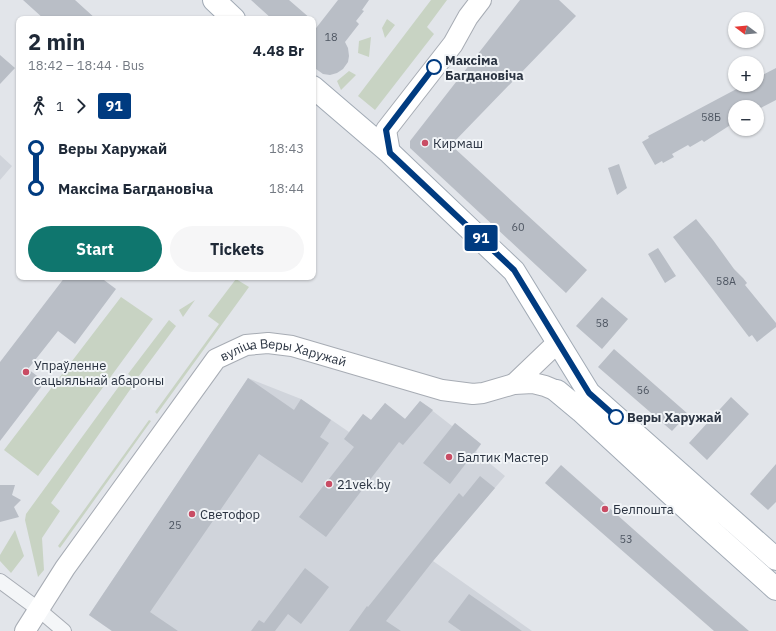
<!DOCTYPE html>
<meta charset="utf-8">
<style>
body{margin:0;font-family:"IBM Plex Sans",sans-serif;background:#f6f6f7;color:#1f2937;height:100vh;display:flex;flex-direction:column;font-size:15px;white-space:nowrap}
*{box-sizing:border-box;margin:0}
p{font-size:13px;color:#747a83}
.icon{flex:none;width:22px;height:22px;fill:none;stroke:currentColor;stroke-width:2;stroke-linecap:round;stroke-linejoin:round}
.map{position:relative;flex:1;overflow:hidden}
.details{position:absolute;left:16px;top:16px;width:300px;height:264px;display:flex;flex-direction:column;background:#fff;border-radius:8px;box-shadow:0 1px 3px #0004}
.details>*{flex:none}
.badge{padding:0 8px;border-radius:3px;font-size:14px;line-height:26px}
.needle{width:26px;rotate:286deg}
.controls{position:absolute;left:728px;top:12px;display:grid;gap:8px}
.controls a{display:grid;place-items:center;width:36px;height:36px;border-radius:50%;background:#fff;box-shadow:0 1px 3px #0004;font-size:20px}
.map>.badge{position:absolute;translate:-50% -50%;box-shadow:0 0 0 2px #fff}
.legs{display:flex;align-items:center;gap:6px;height:44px;padding:0 12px;font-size:13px}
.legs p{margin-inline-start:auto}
.headline{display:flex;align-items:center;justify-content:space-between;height:68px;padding:0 12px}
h1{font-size:22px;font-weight:700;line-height:30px}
.primary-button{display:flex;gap:8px;margin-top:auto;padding:8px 12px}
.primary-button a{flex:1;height:46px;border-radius:24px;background:#0f766e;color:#fff;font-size:16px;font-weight:700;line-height:46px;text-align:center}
.primary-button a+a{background:#f6f6f7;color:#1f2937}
ul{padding:0 12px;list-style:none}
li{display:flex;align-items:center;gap:14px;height:40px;font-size:15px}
li i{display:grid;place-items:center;width:6px;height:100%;margin:0 5px;background:currentColor}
li i::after{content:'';width:10px;height:10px;margin:-5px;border:3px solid;border-radius:50%;background:#fff}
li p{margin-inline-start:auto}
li:first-child i{background:linear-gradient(#0000 50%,currentColor 0)}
li:last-child i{background:linear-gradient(currentColor 50%,#0000 0)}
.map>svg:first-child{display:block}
.built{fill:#d0d4db}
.green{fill:#c8d3c3}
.building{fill:#b9bec6}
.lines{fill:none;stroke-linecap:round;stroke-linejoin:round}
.street-casing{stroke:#a7acb4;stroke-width:16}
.secondary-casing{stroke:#a7acb4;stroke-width:22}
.primary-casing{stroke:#a1aab5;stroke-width:24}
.street{stroke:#f4f6f8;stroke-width:14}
.secondary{stroke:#fff;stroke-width:20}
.primary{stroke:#fff;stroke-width:22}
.line-1-casing{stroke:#fff;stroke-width:9}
.line-1{stroke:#003b80;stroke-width:6}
.stop-1-dot{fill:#fff;stroke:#003b80;stroke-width:2}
.poi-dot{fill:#c94c64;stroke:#f1f4f7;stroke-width:1.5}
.labels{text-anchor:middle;stroke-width:4;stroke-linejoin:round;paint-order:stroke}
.number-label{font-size:11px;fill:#4e5662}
.stop-label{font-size:13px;font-weight:bold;fill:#2a3341;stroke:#f1f4f7;text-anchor:start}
.poi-label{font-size:13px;fill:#2a3341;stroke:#f1f4f7;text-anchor:start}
.street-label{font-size:13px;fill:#2a3341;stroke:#f1f4f7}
</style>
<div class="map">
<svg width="776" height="631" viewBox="0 0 776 631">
<rect width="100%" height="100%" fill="#e2e5ea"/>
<path class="built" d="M0 155 12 166 0 180Z
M248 378 301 399 349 432 363 414 371 420 385 403 405 419 420 401 452 426 455 423 481 444 476 452 505 476 433 561 532 631H112L89 615Z"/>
<path class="green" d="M431 0H447L427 27 434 34 375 110 358 96Z
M387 19 395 25 385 38 382 28Z
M371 37 369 57 358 53 359 41Z
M349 71 356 75 341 90 337 81Z
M236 279 249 287 157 414 155 412 219 324 208 316Z
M121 297 153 319 38 476 4 450Z
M195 300 183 317 179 310Z
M169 320 176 326 136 380 128 374Z
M125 378 134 384 51 503 60 511 42 538 44 570 38 577 25 520 26 514Z
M149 420 151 421 60 548 58 546Z
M15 530 24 556 11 573 0 561V555Z"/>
<path class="building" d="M23 0H75L96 19H44Z
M251 0H289L311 19H272Z
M338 0H369L362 10 364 11 356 21 359 24 345 42 348 48 349 56 348 62 343 69 337 73 330 75 323 74 316 69 313 65V32Z
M520 0H559L576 16 451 145 587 270 566 293 410 148V141Z
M0 55 15 68 0 84Z
M776 68V100L757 110V107H735V122L704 142 702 140 690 147 688 145 672 154 674 157 663 163 662 161 655 165 642 142 649 138 648 136 744 85H757V78Z
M619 164 627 188 617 195 608 168Z
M696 219 713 240 734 269 743 278 747 283 745 285 776 323V327L757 342 752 335 749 337 673 237Z
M658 248 676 276 665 283 648 254Z
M65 277H100L116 289 75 344 58 331 28 369 45 382 0 441V362Z
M602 297 628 319 602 349 576 326Z
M614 349 688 414 672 431 598 367Z
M248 378 294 410 301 399 331 420 320 437 329 443 302 483 259 454 150 612 178 631H112L89 615Z
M731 397 749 414 707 460 689 443Z
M420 401 433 410 403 445 399 442 326 537 299 517 354 447 344 439 363 414 371 420 385 403 405 419Z
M455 423 481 444 450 484 423 463Z
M776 464V502L768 510 750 494Z
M561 465 704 592 749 631H714L545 483Z
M480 476 495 488 433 561 386 621 401 631H349L367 606 368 607 459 493 463 497Z
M0 485H15L12 495 21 500 14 507 19 517 0 522Z
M305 568 329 587 301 624 288 614 275 631H251L259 620 264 623Z
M469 594 522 631H461L448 622Z"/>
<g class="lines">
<defs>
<path id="street" d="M0 581 38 609 64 631"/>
<g id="secondary">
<path d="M390 153 386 130 453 44 468 17 481 0"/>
<path d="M514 384 558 342"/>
<path id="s1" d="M25 631 65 568 216 359 246 345 268 343 292 346 442 390 473 394 483 393 514 384 533 383 545 386 557 391"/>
</g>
<path id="primary" d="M214 0 234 19
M313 87 390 153 514 271 589 393 776 559
M557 391 581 411 698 519 776 589"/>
</defs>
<use href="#street" class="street-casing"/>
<use href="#secondary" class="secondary-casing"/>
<use href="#primary" class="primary-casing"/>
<use href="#street" class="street"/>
<use href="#secondary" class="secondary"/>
<use href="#primary" class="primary"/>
</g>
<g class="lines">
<defs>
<path id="line-1" d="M434 67 386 130 390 153 514 270 589 393 616 417"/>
</defs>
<use href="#line-1" class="line-1-casing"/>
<use href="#line-1" class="line-1"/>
</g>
<g class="stop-1-dot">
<circle cx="434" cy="67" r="7"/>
<circle cx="616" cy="417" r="7"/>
</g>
<g class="poi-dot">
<circle cx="425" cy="143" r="4"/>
<circle cx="26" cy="372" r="4"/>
<circle cx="449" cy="457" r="4"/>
<circle cx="329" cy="484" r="4"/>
<circle cx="605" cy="509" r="4"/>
<circle cx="192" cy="514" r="4"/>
</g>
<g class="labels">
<g class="number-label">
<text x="331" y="41">18</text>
<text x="711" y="121">58Б</text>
<text x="518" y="231">60</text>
<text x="726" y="285">58А</text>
<text x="602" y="327">58</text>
<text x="643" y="394">56</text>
<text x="175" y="529">25</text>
<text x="626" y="543">53</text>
</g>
<g class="stop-label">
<text x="445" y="65">Максіма<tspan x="445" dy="15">Багдановіча</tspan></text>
<text x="627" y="422">Веры Харужай</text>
</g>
<g class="poi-label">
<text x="433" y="148">Кирмаш</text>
<text x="34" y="370">Упраўленне<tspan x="34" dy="15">сацыяльнай абароны</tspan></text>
<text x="457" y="462">Балтик Мастер</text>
<text x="337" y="489">21vek.by</text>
<text x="613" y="514">Белпошта</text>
<text x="200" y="519">Светофор</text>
</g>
<g class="street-label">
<text dy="5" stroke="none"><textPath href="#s1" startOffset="403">вуліца Веры Харужай</textPath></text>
</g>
</g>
</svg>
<div class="controls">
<a><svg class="needle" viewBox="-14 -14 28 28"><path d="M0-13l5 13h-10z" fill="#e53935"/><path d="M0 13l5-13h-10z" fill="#747a83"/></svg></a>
<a>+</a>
<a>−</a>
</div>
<b class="badge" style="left:481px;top:238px;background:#003b80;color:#fff">91</b>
<section class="details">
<div class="headline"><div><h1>2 min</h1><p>18:42 – 18:44 · Bus</p></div><b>4.48 Br</b></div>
<div class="legs"><svg class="icon" aria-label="walk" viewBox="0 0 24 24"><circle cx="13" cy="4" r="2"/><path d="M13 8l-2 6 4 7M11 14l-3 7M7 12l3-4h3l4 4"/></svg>1<svg class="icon" aria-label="forward" viewBox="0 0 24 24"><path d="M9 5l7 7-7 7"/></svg><b class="badge" style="background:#003b80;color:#fff">91</b></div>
<ul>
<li><i style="color:#003b80"></i><b>Веры Харужай</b><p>18:43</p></li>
<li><i style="color:#003b80"></i><b>Максіма Багдановіча</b><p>18:44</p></li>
</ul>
<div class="primary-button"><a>Start</a><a>Tickets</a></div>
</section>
</div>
